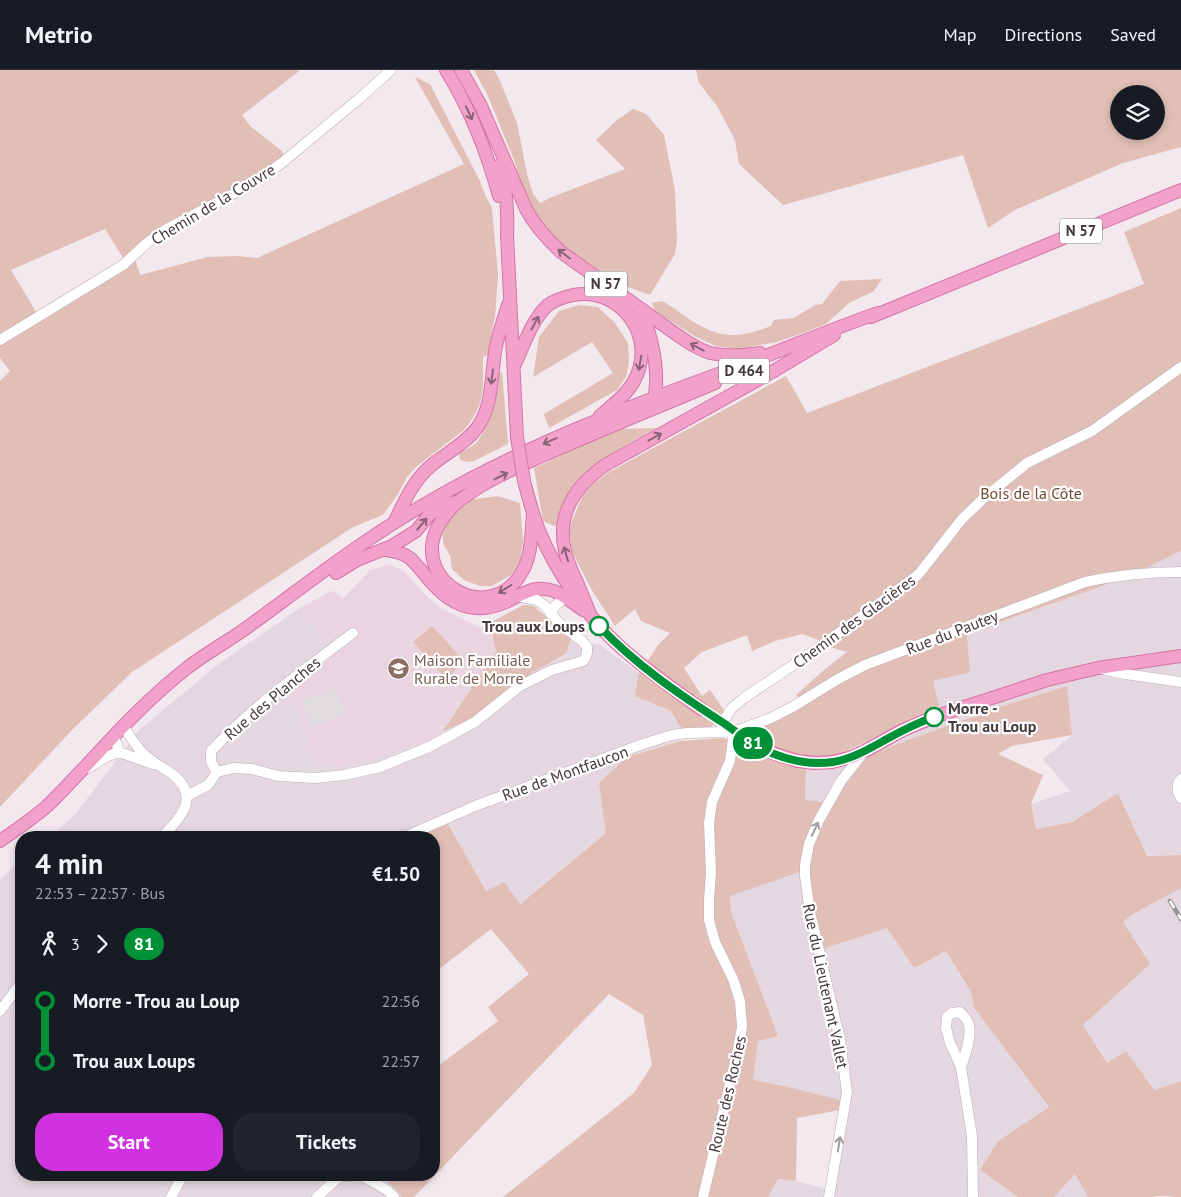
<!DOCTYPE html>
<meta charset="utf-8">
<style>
body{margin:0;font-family:"PT Sans",sans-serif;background:#20242c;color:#f1f3f6;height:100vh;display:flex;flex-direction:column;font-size:19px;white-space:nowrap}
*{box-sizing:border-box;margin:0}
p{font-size:16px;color:#9ea1a6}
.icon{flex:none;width:28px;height:28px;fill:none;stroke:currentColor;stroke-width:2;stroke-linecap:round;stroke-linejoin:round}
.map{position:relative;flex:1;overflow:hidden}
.drawer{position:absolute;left:15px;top:761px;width:425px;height:350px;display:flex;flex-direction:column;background:#171b24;border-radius:20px;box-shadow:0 2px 8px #0003}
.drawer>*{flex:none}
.badge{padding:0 10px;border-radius:16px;font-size:18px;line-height:32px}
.controls{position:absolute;left:1110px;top:15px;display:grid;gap:10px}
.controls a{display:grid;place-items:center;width:55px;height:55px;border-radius:50%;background:#171b24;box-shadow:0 2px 8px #0003;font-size:25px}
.map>.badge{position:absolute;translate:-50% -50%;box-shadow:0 0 0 2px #fff}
.legs{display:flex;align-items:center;gap:8px;height:55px;padding:0 20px;font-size:16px}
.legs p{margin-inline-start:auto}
.summary{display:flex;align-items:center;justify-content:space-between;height:85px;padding:0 20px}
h1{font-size:28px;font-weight:800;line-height:38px}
.cta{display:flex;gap:10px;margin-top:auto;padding:10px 20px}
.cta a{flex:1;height:58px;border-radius:20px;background:#d132e0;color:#fff;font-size:20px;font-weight:800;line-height:58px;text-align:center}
.cta a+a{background:#20242c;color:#f1f3f6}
ul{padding:0 20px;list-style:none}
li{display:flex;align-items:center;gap:18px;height:60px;font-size:19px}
li i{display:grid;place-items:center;width:8px;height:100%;margin:0 6px;background:currentColor}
li i::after{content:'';width:12px;height:12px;margin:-6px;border:4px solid;border-radius:50%;background:#171b24}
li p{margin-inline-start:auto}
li:first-child i{background:linear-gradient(#0000 50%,currentColor 0)}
li:last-child i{background:linear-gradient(currentColor 50%,#0000 0)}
header{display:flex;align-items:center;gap:30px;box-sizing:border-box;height:70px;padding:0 25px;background:#171b24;border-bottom:1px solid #363941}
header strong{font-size:24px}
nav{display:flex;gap:28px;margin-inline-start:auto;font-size:18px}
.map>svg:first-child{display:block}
.residential{fill:#e5d7df}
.education{fill:#e9d4df}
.green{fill:#e1bfb6;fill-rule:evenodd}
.parking{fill:#e1dcdf}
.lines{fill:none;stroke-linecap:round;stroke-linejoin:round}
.major-tunnel{stroke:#cfc5ca;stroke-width:12;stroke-dasharray:12 6;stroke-linecap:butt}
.minor-casing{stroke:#bcacb6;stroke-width:11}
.major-casing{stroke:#d573a7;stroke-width:14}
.minor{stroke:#fff;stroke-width:10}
.major{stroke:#f2a1cb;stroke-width:12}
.rail-casing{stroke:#969696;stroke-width:4.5}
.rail{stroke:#fff;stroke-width:2.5;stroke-dasharray:8;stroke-linecap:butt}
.major-bridge-casing{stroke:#d573a7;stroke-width:14;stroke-linecap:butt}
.major-bridge{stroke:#f2a1cb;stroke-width:12}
.oneway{stroke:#8a6278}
.oneway2{stroke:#a29ca0}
.line-1-casing{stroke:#fff;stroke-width:11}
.line-1{stroke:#009037;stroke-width:8}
.stop-1-dot{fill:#fff;stroke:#009037;stroke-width:2.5}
.labels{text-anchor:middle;stroke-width:4.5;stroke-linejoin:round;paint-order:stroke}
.shield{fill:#fff;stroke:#7d7479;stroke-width:1}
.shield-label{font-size:15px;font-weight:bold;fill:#453840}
.street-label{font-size:16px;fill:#453840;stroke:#fff}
.park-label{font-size:16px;fill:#6f4a32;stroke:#fff}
.stop-label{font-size:16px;font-weight:bold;fill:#453840;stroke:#fff;text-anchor:end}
.education-label{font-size:16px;fill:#785e54;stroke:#fff;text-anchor:start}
</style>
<header>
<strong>Metrio</strong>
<nav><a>Map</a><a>Directions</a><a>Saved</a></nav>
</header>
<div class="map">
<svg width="1181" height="1127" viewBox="0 0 1181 1127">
<rect width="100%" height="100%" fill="#f2e8ed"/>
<path class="residential" d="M1181 481V785L1147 786 1118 723 1072 752 1036 759 1031 734 1070 721 1043 689 1072 665 1067 616 1003 636 905 671 833 733 805 730 806 699 810 690 829 687 847 681 864 674 932 611 970 602 967 564 1130 506Z
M390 495 404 501 427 527 440 538 492 564 444 660 474 648 530 604 566 585 571 569 600 575 639 603 638 605 635 626 671 641 682 660 681 670 627 687 606 763 519 834 486 822 448 754 413 768H49L74 746 140 659 221 592 300 538 332 521 344 528 370 500Z
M21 791V1105H382L402 1127H0V809Z
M801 802 887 858 914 898 946 881 971 922 974 938 1049 1037 998 1071 980 1100 1018 1127H768L778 1109 796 1111 828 1119 840 1040 784 1016 753 1011 758 971 778 966 731 842 730 825Z
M1181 818V1067L1174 1069 1126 982 1107 993 1083 955 1149 894 1122 852 1133 844Z
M1075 1104 1088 1127H1054Z"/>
<path class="education" d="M390 495 404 501 427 527 440 538 492 564 496 581 443 661 421 674 381 687 344 696 315 693 291 615 329 575 300 538 332 521 344 528 370 500Z"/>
<path class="green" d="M0 0H299L298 2 242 45 251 57 282 81 284 87 163 164 135 189 140 205 208 187 238 186 257 188 464 94 415 7 430 14 480 111 486 127 492 138 498 204 495 247 488 285 483 287C483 317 486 335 464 360L417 396 407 407 398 424 383 445 353 457 132 602 72 660 0 737V311L10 301 0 288ZM105 159 123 188 107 203 36 242 11 200Z
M474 0H494L500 11 517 53 527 104 533 124 540 133 552 127 625 99 596 70 617 50 633 39 646 44 664 65 675 120 677 171 675 184 650 225 628 217 620 211 618 216 560 174 539 152 527 132 514 90 488 26Z
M696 0H1181V77L1123 93 1015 140 988 158 963 85 783 135 739 94 735 70 717 36 699 13ZM1119 24H1156V61H1119Z
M1181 138V481L1130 506 967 564 970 602 933 611 939 636 847 681 829 687 810 690 775 679 747 662 764 656 805 636 796 625 824 600 847 582 827 576 816 569 802 564 775 571 752 581 747 565 702 582 684 598 702 626 710 620 726 643 710 658 682 660 671 641 635 626 638 605 658 575 670 563 641 551 635 539 615 556 593 522 572 482 569 458 583 425 594 413 611 401 786 306 807 343 1144 214 1124 162Z
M882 209 874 221 849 233 826 254 803 263 777 272 737 279 716 276 694 266 654 240 652 233 662 231C676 238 687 249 701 256 727 270 745 266 771 256L774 250 794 248 815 235 822 234 840 211Z
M579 235 598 237 615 253 628 273 629 291 626 307 617 320 549 358 544 344 613 303 592 272 533 307 539 267 559 241Z
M502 302 508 374 474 391 467 392 460 390 459 383C465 380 471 377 476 373 491 357 495 324 499 303Z
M657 358C632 372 587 394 573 419 566 430 562 443 558 455L554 456 543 451 534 398 617 359Z
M497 426 520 433 523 471 520 491 511 505 492 516H480L464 510 452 499 450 485 444 476 442 464 447 451 471 430Z
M523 535 534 536 571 569 566 584 530 604 474 648 443 661 496 581 492 564 481 558Z
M432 556 465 592 446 609 413 572Z
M1067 616 1072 665 1012 676 998 684 1043 705 1031 734 1036 759 1072 752 1118 723 1147 786 1181 785V818L1133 844 1123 852 1150 894 1083 955 1107 993 1126 981 1154 1020 1181 1011V1127C1171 1127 1162 1124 1153 1127H1088L1075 1104 1054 1127H1018L980 1100 998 1071 1049 1037 974 938 971 922 946 881 914 898 887 858 822 879 800 802 730 826 731 842 778 966 758 971 753 1010 784 1016 840 1030V1040L797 1048 796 1111 778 1109 768 1127H503L634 1023 652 995 643 945 609 924 414 1127H402L382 1105H434V999L498 951 488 937 529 904 491 859 434 903V768L413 767 448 754 486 821 504 812 520 834 606 763 599 713 627 687 680 671 723 668 737 673 748 680 774 691 806 699 805 730 833 733 866 687 905 671 1003 636Z"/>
<path class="parking" d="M335 618 347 643 334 649 309 657 303 629 326 622Z"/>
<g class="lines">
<path class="major-tunnel" d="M701 639 755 674"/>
<defs>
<path id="minor" d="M0 270 123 195 147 173 165 160 230 126 269 102 283 92 319 62 360 28 391 0
M551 542 556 535 564 528
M1103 599 1125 604 1181 612
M123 656C129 664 134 674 141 681 150 691 162 697 172 704 202 727 180 748 161 768
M721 662 722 655 725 649 731 639 744 628 817 579 918 505 962 449 984 428 1027 393 1092 361 1181 297
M114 666 119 682 153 694
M88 698 108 686 119 682
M217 702 211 692V681C253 636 304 600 353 563
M1181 709C1176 715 1177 722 1181 728
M187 726 208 715 217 702 233 698 252 699 278 706 315 708 344 705 380 697 429 677 475 652 520 616 552 600 583 591 586 587 587 582V577L582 571 559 553 544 535 537 530 516 526
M402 768 475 736 643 674 672 665 688 663 721 662 739 660 771 648 794 636 838 609 865 595 1085 512C1118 505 1147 502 1181 502
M0 941 21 913
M961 997C965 986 973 964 968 952 966 948 963 945 960 942L952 943 947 947 946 958 950 973 961 997 972 1066 973 1127
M361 1105 387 1120 394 1127
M171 1127 183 1105
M317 1127 339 1107 354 1105
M703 1127 737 984 742 957 740 931 733 909 715 872 709 850V830L711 802 709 753 712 732 730 691 734 661
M829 1127 847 1022 840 970 810 842 805 806V795L809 774 819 750 841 711 864 682"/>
<path id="major" d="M446 0C470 39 487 82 499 126
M461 0 481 36 526 139C535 156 547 169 561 182 592 204 624 227 655 249 672 261 690 276 710 283 727 287 743 285 760 283
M500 95C507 119 508 141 507 165L517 367
M638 238C642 246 647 254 649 263 655 283 660 315 652 334
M871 247 1181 120
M515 294C524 275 532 249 548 235 555 230 564 227 573 225 621 216 658 268 634 311 627 325 611 336 600 346
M524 411C529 429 533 446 540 463 556 501 586 545 616 573 642 597 672 618 701 639
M533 445C531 463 532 484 523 500 493 558 411 514 437 458 444 445 455 433 467 425 491 408 518 397 544 385 601 360 658 337 715 313
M395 451C405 430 414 409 433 394 448 382 466 373 477 358 495 333 490 300 497 272 500 260 504 248 508 235
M386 480C394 481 404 483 411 489 414 492 418 497 421 500 434 516 448 533 469 537 482 540 495 537 506 532 523 524 534 514 554 521 564 525 574 534 583 540
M336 503 357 490 392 476 416 461 429 445 438 438 446 434 457 432
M591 546C586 534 581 522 576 510 572 501 567 491 565 481 556 443 577 414 607 394L772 302 834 265
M755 674 775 684 798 691 815 693 832 692 852 687 865 681 903 660 934 647 1047 610 1098 598 1181 586
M0 771C16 760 32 749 46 737 60 724 73 709 86 696 118 661 150 627 187 598 209 581 234 568 256 551 313 509 370 465 432 430 527 375 630 336 732 299 781 281 829 260 878 243"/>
</defs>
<use href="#minor" class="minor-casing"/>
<use href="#major" class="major-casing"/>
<use href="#minor" class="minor"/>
<use href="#major" class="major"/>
<defs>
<path id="rail" d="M1170 831 1181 849"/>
</defs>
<use href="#rail" class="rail-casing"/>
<use href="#rail" class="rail"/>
<defs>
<path id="major-bridge" d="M517 367 524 411"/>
</defs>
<use href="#major-bridge" class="major-bridge-casing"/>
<use href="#major-bridge" class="major-bridge"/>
</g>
<defs><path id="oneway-shaft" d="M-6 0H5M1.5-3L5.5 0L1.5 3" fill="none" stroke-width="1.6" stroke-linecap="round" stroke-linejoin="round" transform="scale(1.25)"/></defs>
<g class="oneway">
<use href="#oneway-shaft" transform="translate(469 43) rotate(65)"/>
<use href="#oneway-shaft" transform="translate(564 184) rotate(-143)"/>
<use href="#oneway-shaft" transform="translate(535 253) rotate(-61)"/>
<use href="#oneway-shaft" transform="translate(697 277) rotate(-152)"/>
<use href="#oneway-shaft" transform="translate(640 293) rotate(100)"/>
<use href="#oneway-shaft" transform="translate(492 307) rotate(98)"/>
<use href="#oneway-shaft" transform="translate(655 367) rotate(-29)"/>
<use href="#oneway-shaft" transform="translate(550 371) rotate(156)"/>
<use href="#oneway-shaft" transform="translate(501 406) rotate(-26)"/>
<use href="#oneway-shaft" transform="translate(422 454) rotate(-50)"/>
<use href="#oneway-shaft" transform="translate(566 484) rotate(-106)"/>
<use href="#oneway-shaft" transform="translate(505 519) rotate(148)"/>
</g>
<g class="oneway2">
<use href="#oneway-shaft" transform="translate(815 759) rotate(-65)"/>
<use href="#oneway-shaft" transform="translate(839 1074) rotate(-81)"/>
</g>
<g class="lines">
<defs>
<path id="line-1" d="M599 556C636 595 680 625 725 654 740 665 756 677 774 684 792 691 813 695 833 692 852 689 869 679 885 670 901 661 917 653 934 647"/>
</defs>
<use href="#line-1" class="line-1-casing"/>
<use href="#line-1" class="line-1"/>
</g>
<defs>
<symbol id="school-disc" viewBox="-11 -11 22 22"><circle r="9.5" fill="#8d6e63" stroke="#fff"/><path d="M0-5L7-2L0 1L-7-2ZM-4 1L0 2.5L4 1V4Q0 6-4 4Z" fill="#fff"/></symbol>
</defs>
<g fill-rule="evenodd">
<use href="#school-disc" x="386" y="586" width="25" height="25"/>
</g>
<g class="stop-1-dot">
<circle cx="599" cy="556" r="9"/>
<circle cx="934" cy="647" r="9"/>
</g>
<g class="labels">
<g class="shield">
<rect x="1060" y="148.5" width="42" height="25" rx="4"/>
<rect x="585" y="201.5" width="42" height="25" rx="4"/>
<rect x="719" y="288.5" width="50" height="25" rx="4"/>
</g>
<g class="shield-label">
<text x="1081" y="166">N 57</text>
<text x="606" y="219">N 57</text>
<text x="744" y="306">D 464</text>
</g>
<g class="street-label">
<text transform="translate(213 134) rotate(-31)" y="6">Chemin de la Couvre</text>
<text transform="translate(854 551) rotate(-36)" y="6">Chemin des Glacières</text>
<text transform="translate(952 562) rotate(-21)" y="6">Rue du Pautey</text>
<text transform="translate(272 628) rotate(-40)" y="6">Rue des Planches</text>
<text transform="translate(565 703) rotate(-20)" y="6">Rue de Montfaucon</text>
<text transform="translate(826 916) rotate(78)" y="6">Rue du Lieutenant Vallet</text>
<text transform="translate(727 1024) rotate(-77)" y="6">Route des Roches</text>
</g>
<g class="park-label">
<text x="1031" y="429">Bois de la Côte</text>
</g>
<g class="stop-label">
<text x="585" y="562">Trou aux Loups</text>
<text x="948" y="644" text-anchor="start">Morre -<tspan x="948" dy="18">Trou au Loup</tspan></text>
</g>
<g class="education-label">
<text x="414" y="596">Maison Familiale<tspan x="414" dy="18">Rurale de Morre</tspan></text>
</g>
</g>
</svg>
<div class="controls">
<a><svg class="icon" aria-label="layers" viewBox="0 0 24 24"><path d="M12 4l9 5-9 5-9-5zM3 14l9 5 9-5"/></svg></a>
</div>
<b class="badge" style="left:753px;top:673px;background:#009037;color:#fff">81</b>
<section class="drawer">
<div class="summary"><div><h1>4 min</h1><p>22:53 – 22:57 · Bus</p></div><b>€1.50</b></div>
<div class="legs"><svg class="icon" aria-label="walk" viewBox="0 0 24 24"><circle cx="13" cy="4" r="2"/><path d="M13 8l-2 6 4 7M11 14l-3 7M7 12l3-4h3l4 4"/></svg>3<svg class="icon" aria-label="forward" viewBox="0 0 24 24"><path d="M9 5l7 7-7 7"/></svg><b class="badge" style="background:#009037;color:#fff">81</b></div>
<ul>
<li><i style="color:#009037"></i><b>Morre - Trou au Loup</b><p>22:56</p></li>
<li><i style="color:#009037"></i><b>Trou aux Loups</b><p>22:57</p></li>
</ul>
<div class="cta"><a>Start</a><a>Tickets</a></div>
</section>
</div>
